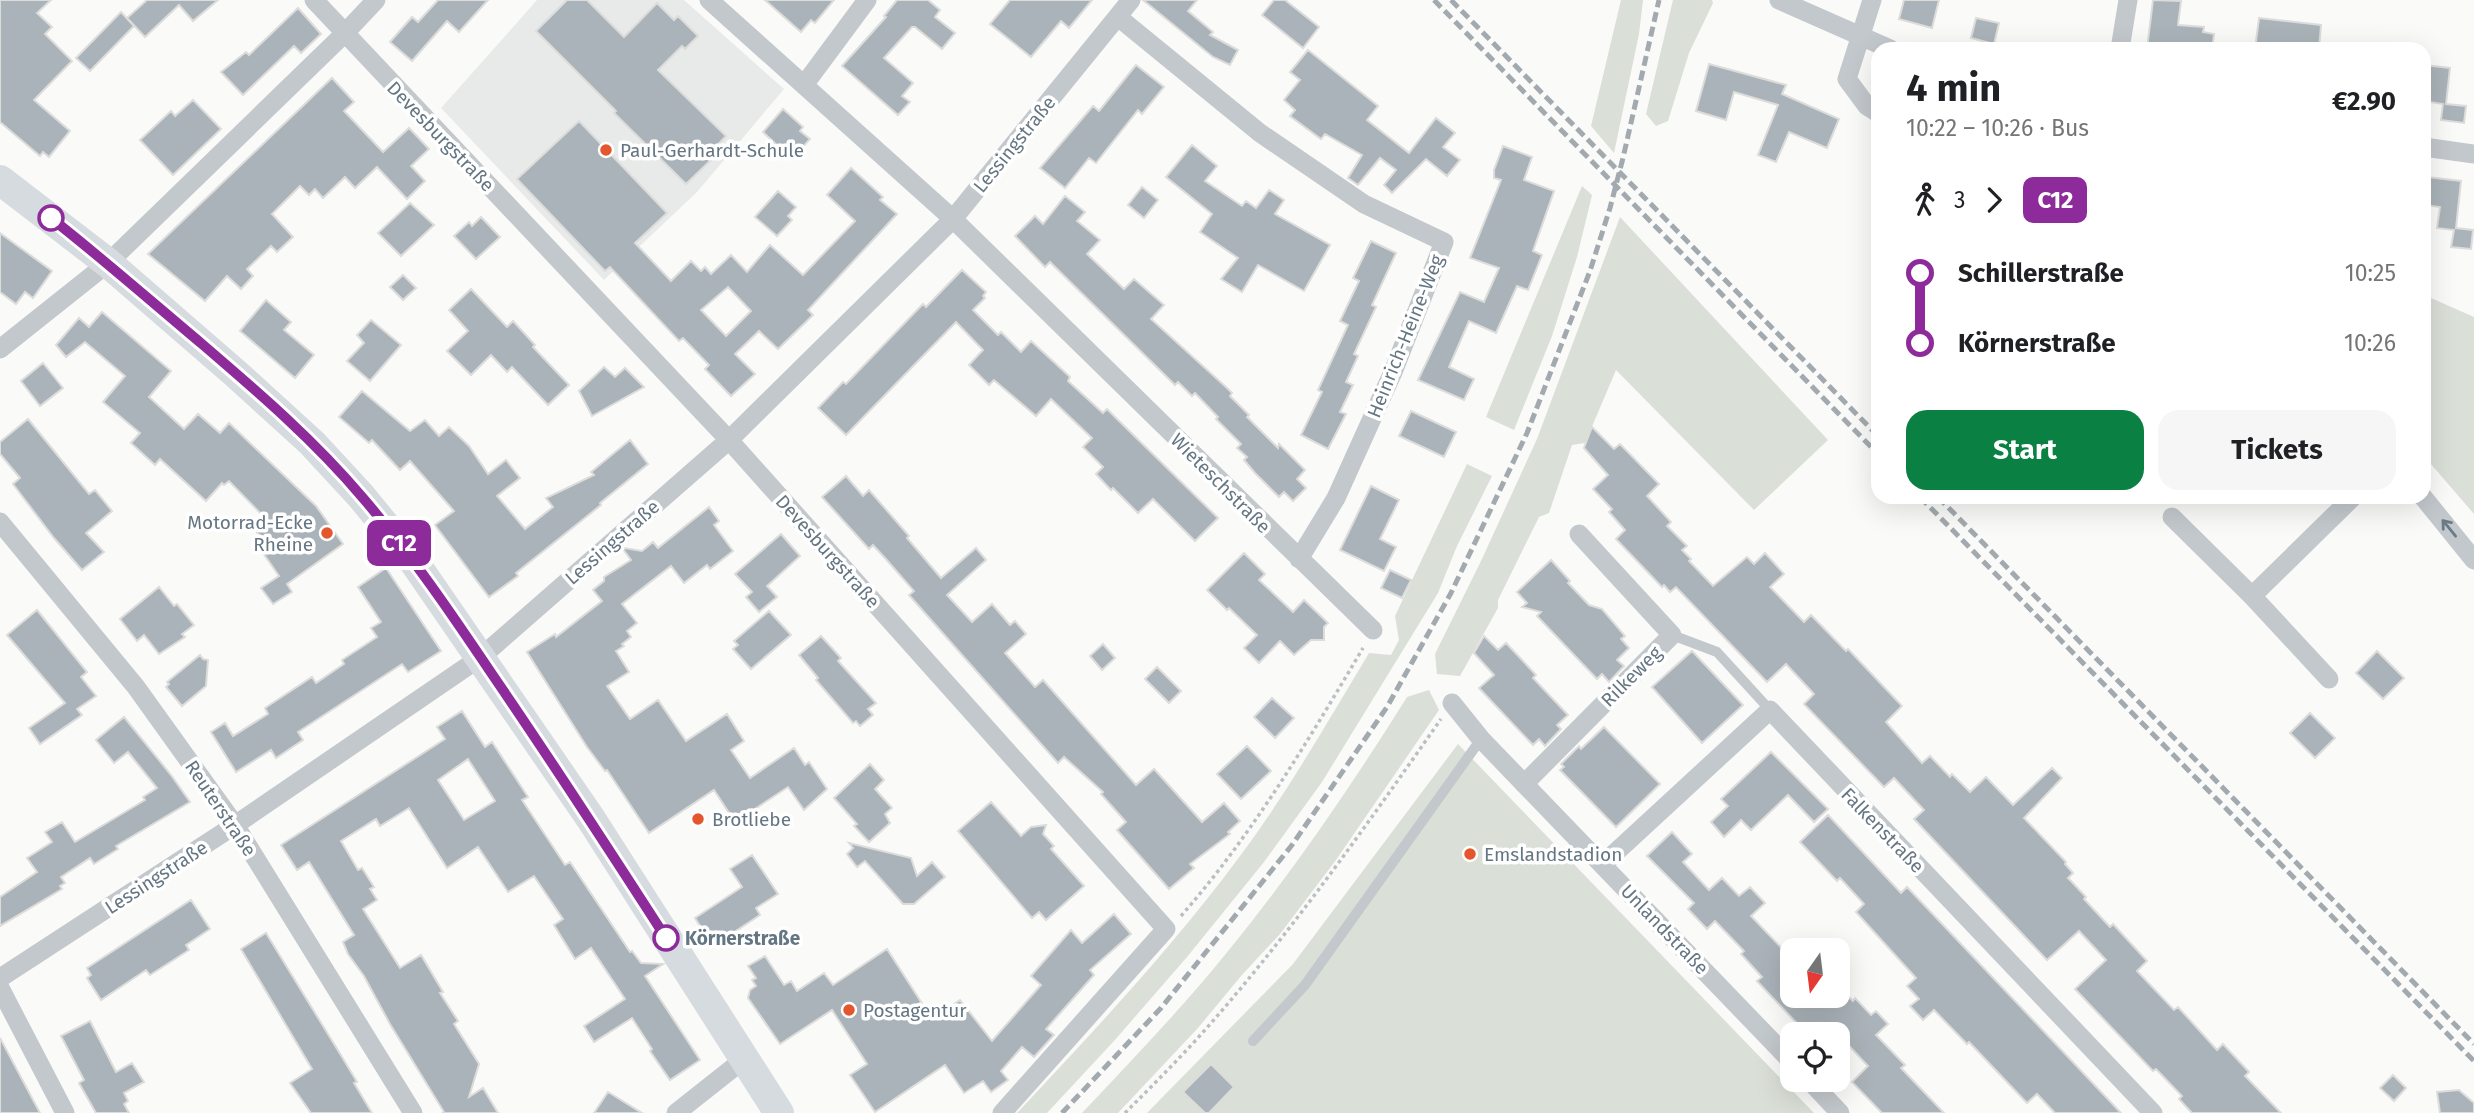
<!DOCTYPE html>
<meta charset="utf-8">
<style>
body{margin:0;font-family:"Fira Sans",sans-serif;background:#f6f6f6;color:#202124;height:100vh;display:flex;flex-direction:column;font-size:26px;white-space:nowrap}
*{box-sizing:border-box;margin:0}
p{font-size:23px;color:#757577}
.icon{flex:none;width:38px;height:38px;fill:none;stroke:currentColor;stroke-width:2;stroke-linecap:round;stroke-linejoin:round}
.map{position:relative;flex:1;overflow:hidden}
.drawer{position:absolute;left:1871px;top:42px;width:560px;height:462px;display:flex;flex-direction:column;background:#fff;border-radius:21px;box-shadow:0 7px 28px #0002}
.drawer>*{flex:none}
.badge{padding:0 14px;border-radius:10px;font-size:24px;line-height:46px}
.needle{width:46px;rotate:194deg}
.controls{position:absolute;left:1780px;top:938px;display:grid;gap:14px}
.controls a{display:grid;place-items:center;width:70px;height:70px;border-radius:14px;background:#fff;box-shadow:0 7px 28px #0002;font-size:35px}
.map>.badge{position:absolute;translate:-50% -50%;box-shadow:0 0 0 4px #fff}
.legs{display:flex;align-items:center;gap:10px;height:77px;padding:0 35px;font-size:23px}
.legs p{margin-inline-start:auto}
.head{display:flex;align-items:center;justify-content:space-between;height:119px;padding:0 35px}
h1{font-size:38px;font-weight:700;line-height:52px}
.button{display:flex;gap:14px;margin-top:auto;padding:14px 35px}
.button a{flex:1;height:80px;border-radius:21px;background:#0b8043;color:#fff;font-size:28px;font-weight:700;line-height:80px;text-align:center}
.button a+a{background:#f6f6f6;color:#202124}
ul{padding:0 35px;list-style:none}
li{display:flex;align-items:center;gap:24px;height:70px;font-size:26px}
li i{display:grid;place-items:center;width:10px;height:100%;margin:0 9px;background:currentColor}
li i::after{content:'';width:18px;height:18px;margin:-9px;border:5px solid;border-radius:50%;background:#fff}
li p{margin-inline-start:auto}
li:first-child i{background:linear-gradient(#0000 50%,currentColor 0)}
li:last-child i{background:linear-gradient(currentColor 50%,#0000 0)}
.map>svg:first-child{display:block}
.built{fill:#e8e9e9}
.green{fill:#dadfd7}
.building{fill:#aab3b9;stroke:#dcdcda;stroke-width:2;fill-rule:evenodd}
.lines{fill:none;stroke-linecap:round;stroke-linejoin:round}
.path{stroke:#bbbfc2;stroke-width:3.5;stroke-dasharray:3.5 3.5;stroke-linecap:butt}
.service{stroke:#c3c8cc;stroke-width:10}
.minor{stroke:#c3c8cc;stroke-width:19}
.primary{stroke:#d6dbdf;stroke-width:30}
.rail{stroke:#a2aab0;stroke-width:5;stroke-dasharray:10 5;stroke-linecap:butt}
.oneway{stroke:#6a7a87}
.line-1-casing{stroke:#fff;stroke-width:16}
.line-1{stroke:#8c2b99;stroke-width:10}
.poi-dot{fill:#e4572e;stroke:#fff;stroke-width:2.5}
.stop-1-dot{fill:#fff;stroke:#8c2b99;stroke-width:3.5}
.labels{text-anchor:middle;stroke-width:7;stroke-linejoin:round;paint-order:stroke}
.street-label{font-size:19px;fill:#657683;stroke:#fff}
.poi-label{font-size:19px;fill:#657683;stroke:#fff;text-anchor:start}
.stop-label{font-size:19px;font-weight:bold;fill:#657683;stroke:#fff;text-anchor:start}
</style>
<div class="map">
<svg width="2474" height="1113" viewBox="0 0 2474 1113">
<rect width="100%" height="100%" fill="#fafaf8"/>
<path class="built" d="M537 0H684L784 89 697 192 604 280 441 108Z"/>
<path class="green" d="M1621 0H1643L1639 34 1614 153 1591 126Z
M1673 0H1712L1713 3 1689 53 1668 121 1656 126 1646 114Z
M1582 186 1592 195 1577 257 1552 336 1514 430 1486 417Z
M1620 217 1828 440 1754 510 1616 370 1585 443 1572 445 1549 513 1539 517 1498 600V608L1460 676 1437 674 1435 654 1481 561 1537 439Z
M2424 295 2474 317V514L2424 456Z
M1467 464 1492 476 1457 546 1438 593 1322 782 1264 862 1187 957 1114 1041 1047 1113H1017C1093 1032 1171 949 1237 860 1286 795 1327 723 1369 653L1391 655 1399 640 1395 616Z
M1429 690 1439 710 1336 860 1280 934 1241 976 1198 1028 1118 1113H1082C1132 1060 1183 1007 1229 950 1294 870 1352 785 1407 697Z
M1458 744 1814 1113H1147L1293 964Z"/>
<path class="building" d="M0 0H51L37 13 52 27 45 34 72 61 34 100 70 131 49 157 43 152 40 156 0 122Z
M147 0H218L193 21 179 5 145 37 127 18Z
M438 0H488L459 32 447 21 412 61 390 42 412 17 418 22Z
M567 0H587L624 37 657 3 674 20 678 16 698 36 685 49 682 46 658 70 726 136 710 153 714 157 686 184 614 113 616 111 536 31Z
M765 0H834L815 23 811 20 801 32Z
M897 0H928L940 10 935 17 955 33 942 49 915 27H912L884 58 913 83 902 96 910 102 898 115 842 66 886 17 884 16Z
M1010 0H1092L1069 28 1061 21 1031 57 990 24Z
M1143 0H1197L1188 11 1213 32 1210 35 1238 50 1230 65 1213 57Z
M1274 0H1285L1319 27 1303 48 1262 15Z
M1904 0H1939L1932 28 1899 19Z
M2153 0 2181 1 2178 25 2204 27 2203 32 2214 34 2212 49H2147Z
M298 8 321 34 301 53 294 46 243 95 221 72 246 52 249 55Z
M121 12 134 26 90 71 76 58Z
M1976 18 1999 23 1994 44 1971 38Z
M2259 18 2321 25 2319 49H2255Z
M1308 50 1378 106 1367 120 1409 153 1436 118 1455 133 1443 147 1460 160 1447 176 1426 159 1392 193 1384 185 1396 170 1380 158 1358 185 1348 178 1362 155 1325 134 1321 139 1290 116 1295 110 1284 100 1300 80 1290 72Z
M1709 64 1786 85 1782 94 1839 119 1827 148 1789 132 1776 162 1758 155 1778 105 1734 92 1726 120 1696 111Z
M1136 65 1164 87 1142 114 1138 110 1096 163 1089 158 1065 188 1040 168 1093 106 1099 111Z
M2424 65 2450 68 2446 104 2466 106 2464 123 2441 120 2443 104 2424 101Z
M332 78 354 102 344 111 383 152 409 128 429 149 411 166 425 181 407 199 377 167 355 188 345 177 323 198 315 189 309 195 300 186 272 214 293 237 277 252 271 246 247 269 253 276 241 289 227 276 205 301 148 254Z
M193 100 221 129 173 175 140 140 171 111 175 116Z
M783 109 803 127 800 131 810 139 795 156 785 147 782 150 763 132Z
M579 121 667 213 635 243 671 281 691 261 701 271 705 267 711 274 731 255 747 272 770 245 803 275 855 221 827 195 851 168 883 197 880 200 897 214 808 310 813 315 778 349 759 331 735 354 755 374 731 396 705 369 709 365 683 338 679 341 610 267 605 271 517 179ZM728 287 751 311 726 336 701 310Z
M1192 145 1217 166 1205 181 1242 206 1246 201 1256 208 1269 190 1284 200 1275 214 1330 245 1304 291 1258 265 1242 292 1221 279 1238 258 1200 232 1212 214 1166 177Z
M1503 146 1532 157 1524 180 1554 191 1533 251 1542 255 1528 290 1517 286 1496 333 1469 321 1449 367 1474 379 1464 400 1418 380 1460 292 1484 302 1499 268 1470 258 1501 180 1494 178V170Z
M2427 177 2461 181 2456 228 2473 230 2471 249 2451 247 2454 230 2437 228 2440 207 2424 205Z
M1142 187 1158 200 1144 218 1128 205Z
M778 191 796 207 788 216 792 220 777 236 755 217Z
M1065 196 1085 212 1077 221 1100 240 1087 254 1124 289 1134 279 1164 305 1151 319 1227 388 1232 393 1230 396 1249 415 1247 417 1278 448 1279 444 1305 470 1297 479 1306 488 1293 501 1284 492 1279 497 1255 473 1244 460 1247 457 1237 448 1241 444 1216 419 1218 417 1195 393 1192 396 1178 382 1175 385 1050 262 1045 267 1015 236 1035 216 1043 224Z
M410 203 434 225 401 256 378 233Z
M481 217 500 237 476 259 454 236 469 222 472 226Z
M0 233 52 271 33 298 25 292 16 304 0 292Z
M1371 241 1396 253 1372 305 1376 307 1354 354 1358 356 1346 382 1353 385 1340 412 1346 414 1328 449 1301 435 1322 392 1318 390 1348 325 1340 321 1359 281 1353 278Z
M962 270 986 292 983 296 985 298 973 310 998 335 1001 332 1021 352 1031 341 1070 377 1068 381 1103 413 1107 409 1116 418 1218 518 1195 541 1153 499 1138 513 1113 488 1111 490 1096 474 1103 467 1083 447 1092 438 1051 399 1036 416 994 380 989 385 969 365 983 350 956 322 846 435 818 408 843 382 846 384 923 304 926 307Z
M403 275 416 288 403 300 390 287Z
M471 289 507 327 513 321 535 345 533 347 569 385 548 405 512 367 507 372 491 355 471 375 447 351 468 331 449 310Z
M266 300 291 322 284 330 314 355 295 378 240 331Z
M102 312 171 371 149 397 184 429 198 414 220 433 229 423 316 506 343 544 287 584 292 592 273 604 261 588 279 576 261 550 268 545 254 529 266 519 229 481 224 485 222 483 206 501 160 459 155 465 131 443 140 433 103 402 125 376 85 342 66 357 56 345 79 318 89 327Z
M371 320 401 345 370 381 347 361 364 343 357 335Z
M43 363 63 388 40 406 21 381Z
M604 367 615 377 625 368 644 387 592 416 579 391Z
M362 391 410 431 425 420 439 436 449 427 469 446 488 474 506 460 520 478 497 496 525 529 553 507 546 498 594 475 591 472 630 440 648 464 600 503 601 505 516 573 518 576 489 597 435 525 454 511 410 461 400 470 372 440 369 443 339 417Z
M1411 411 1456 432 1444 457 1399 436Z
M28 419 89 494 95 490 112 511 86 533 104 552 82 570 54 538 13 484 20 478 0 454V442Z
M1592 427 1614 449 1620 444 1659 484 1647 496 1671 522 1667 526 1687 546 1682 550 1691 559 1689 561 1713 586 1747 557 1754 564 1765 553 1784 574 1770 587 1804 622 1811 615 1846 651 1848 649 1902 706 1886 722 1922 763 1930 756 1950 777 1952 774 1970 792 1986 777 2013 805 2052 768 2062 778 2024 818 2066 862 2065 864 2073 873 2068 878 2086 897 2084 899 2110 927 2113 924 2147 961 2137 971 2174 1010 2178 1007 2217 1050 2223 1044 2249 1072 2245 1076 2281 1113H2192L2179 1099 2182 1096 2156 1069 2153 1071 2075 989 2106 960 2079 931 2047 960 1914 819 1924 810 1894 778 1884 787 1804 704 1814 694 1786 664 1767 682 1676 587 1670 592 1664 585 1662 587 1616 539 1625 530 1609 512 1612 509 1593 489 1608 475 1584 448Z
M846 476 863 496 869 490 909 536 907 538 941 578 976 548 986 560 947 595 972 622 992 604 1010 625 1015 621 1026 634 1005 653 1035 687 1043 680 1136 785 1154 769 1202 822 1224 803 1240 821 1228 832 1230 834 1190 864 1194 868 1169 889 1117 830 1126 822 1101 794 1103 792 1064 757 1058 763 909 595 914 591 885 558 873 545 869 549 822 497Z
M1371 486 1399 500 1380 539 1396 547 1384 571 1340 550Z
M709 507 719 521 714 525 733 551 710 569 707 565 684 583 671 566 622 604 637 623 627 631 631 637 622 644 624 646 616 651 629 672 607 686 630 719 658 700 686 741 727 714 744 741 731 750 750 778 794 748 805 765 809 762 827 789 804 810 788 787 735 822 714 790 649 833 607 770 605 771 587 747 527 652 555 634 556 637 602 601 593 590 604 581V577L631 560 623 549 624 548 642 551 653 542 658 548Z
M781 534 800 556 767 586 777 597 759 612 746 597 752 592 735 574Z
M1244 553 1265 574 1259 580 1293 612 1304 600 1328 623 1324 627V640H1311L1294 655 1280 641 1259 663 1244 648 1257 635 1229 608 1227 610 1207 590Z
M1551 560 1570 581 1568 583 1589 605 1602 609 1625 636 1621 639 1629 648 1617 660 1624 666 1609 682 1602 674 1597 679 1537 616 1541 612 1522 607 1527 603 1517 592Z
M386 568 441 651 408 672 402 664 298 732 303 740 276 758 271 750 236 772 211 732 225 723 233 736 268 714 265 708 312 677 316 683 344 664 342 660 377 637 371 628 381 622 358 587Z
M1390 570 1411 580 1402 598 1381 588Z
M159 587 174 606 177 604 194 625 182 634 185 637 159 654 144 635 137 641 120 619Z
M37 610 87 672 81 677 96 696 77 709 82 715 40 744 29 728 65 703 7 635Z
M769 611 791 635 751 669 733 649 738 645 734 641Z
M821 636 841 658 838 661 876 703 868 709 873 715 860 726 856 721 853 723 816 680 818 678 799 655Z
M1484 636 1498 650 1506 643 1536 675 1533 678 1568 715 1557 725 1561 729 1545 746 1539 739 1533 745 1479 688 1494 675 1474 653Z
M1103 644 1115 658 1102 670 1090 656Z
M1692 651 1743 705 1702 743 1652 687Z
M2377 651 2404 678 2383 699 2356 673Z
M200 655 203 659 208 660 206 686 182 706 166 687 169 684 167 682Z
M1157 667 1181 691 1169 703 1145 679Z
M1272 698 1294 718 1275 738 1254 717Z
M462 711 485 747 492 742 528 797 522 800 565 865 570 862 630 952 632 951 641 963 663 964 645 976 700 1060 670 1080 650 1051 652 1049 632 1018 594 1042 584 1026 625 999 591 948 575 959 554 925 563 919 534 876 508 892 478 847 447 868 409 808 380 826 376 819 341 841 358 870 362 868 374 887 370 889 377 900 363 909 400 968 421 955 443 992 440 993 458 1021 454 1024 479 1064 469 1097 483 1088 498 1113H442L444 1112 390 1024 364 976 348 954 343 942 354 935 309 862 297 870 281 845 445 739 437 727ZM468 759 495 801 464 820 438 780Z
M2310 713 2335 738 2315 758 2290 733Z
M124 717 171 775 190 802 116 846 118 849 94 864 90 858 61 877 65 883 60 886 62 889 0 926V897L37 872 27 858 52 842 45 832 62 822 75 842 145 800 143 797 157 788 128 752 114 763 96 740Z
M1604 727 1660 784 1616 827 1560 770 1564 767 1561 764 1579 746 1581 749Z
M1247 746 1271 771 1241 799 1217 774Z
M1771 752 1828 809 1814 822 1788 795 1751 830 1741 820 1724 837 1711 822 1728 806 1721 799Z
M870 764 884 780 875 789 892 808 885 814 890 823 869 842 854 826 857 824 834 798Z
M991 802 1021 836 1031 827 1046 825 1043 834 1054 846 1051 849 1084 886 1046 920 1039 912 1032 918 958 831Z
M1828 815 1901 893 1907 887 2121 1113H2055L2037 1094 2027 1103 1969 1042 1967 1044 1934 1010 1923 1020 1910 1006 1919 999 1907 986 1916 978 1856 912 1864 904 1840 878 1837 881 1800 842Z
M1672 832 1692 854 1683 862 1709 890 1722 878 1739 896 1750 887 1765 903 1751 916 1792 959V996H1840L1844 991 1853 1001 1855 998 1871 1015 1876 1011 1888 1024 1876 1035 1905 1065 1901 1068 1944 1113H1882L1852 1082 1868 1066 1838 1034H1807L1757 981 1762 977 1741 954 1744 951 1715 921 1707 929 1688 909 1694 903 1647 856Z
M849 843 911 858 917 876 932 862 945 877 914 904H903L865 861 857 867 847 854 853 848Z
M752 855 778 894 756 908 760 915 713 946 695 918 742 887 730 869Z
M191 900 210 929 186 945 189 950 150 975 146 970 101 1000 87 978 91 975 87 968Z
M1114 914 1131 934 1090 970 1094 975 1046 1029 1054 1035 1034 1057 1022 1047 1001 1071 1008 1080 991 1092 983 1081 964 1093 945 1065 875 1112 850 1075 867 1064 832 1010 780 1044 748 998 750 990 756 986 752 980 756 978 748 966 765 956 784 985 791 981 797 991 824 973 833 985 887 949 932 1019 960 1000 992 1041 1041 985 1031 976 1071 930 1082 943Z
M266 933 342 1057 357 1082 354 1083 372 1113H311L290 1083 312 1069 241 949Z
M90 1021 116 1072 132 1063 144 1082 124 1093 128 1101 124 1104 129 1113H96L79 1083 84 1080 61 1036Z
M0 1038 40 1113H0Z
M1211 1064 1234 1087 1209 1113H1205L1183 1092Z
M2393 1075 2406 1088 2394 1101 2380 1088Z
M2459 1090 2474 1103V1113H2440L2437 1092Z
M608 1092 642 1113H594Z"/>
<g class="lines">
<path class="path" d="M1181 916C1252 835 1308 741 1363 648
M1125 1113C1149 1089 1173 1065 1196 1040 1286 940 1364 829 1441 719"/>
<path class="service" d="M1672 635 1717 652 1770 710
M1253 1041 1305 985 1481 739"/>
<path class="minor" d="M314 0 729 440 1166 929 1002 1113
M709 0 953 219 1373 630
M1779 0 1890 49
M1872 0 1847 79 1867 106 1878 113
M1118 17 1260 133 1364 204 1444 242 1393 372 1336 498 1299 559
M2120 49 2128 0
M804 85 867 0
M2424 147 2474 154
M0 349 108 263 344 34 376 0
M2423 497 2474 560
M2172 517 2252 596 2329 679
M0 522 136 687 235 825 413 1113
M2252 596 2353 497
M1452 703 1481 739 1792 1062
M1524 784 1672 635 1579 534
M1603 864 1770 710 2153 1113
M0 978 235 825 481 657 729 440 953 219 1131 0
M0 988 65 1113
M1809 1080 1840 1113
M676 1113 743 1060"/>
<path class="primary" d="M0 180 108 263 235 373 312 443 361 496 410 556 591 819 779 1113"/>
<path class="rail" d="M1434 0 1878 454
M1451 0 1878 436
M1920 497 2474 1061
M1938 497 2474 1044
M1062 1113 1161 1008 1292 845 1387 707 1451 593 1527 433 1590 271 1610 208 1623 158 1659 0"/>
</g>
<defs><path id="oneway-shaft" d="M-6 0H5M1.5-3L5.5 0L1.5 3" fill="none" stroke-width="1.6" stroke-linecap="round" stroke-linejoin="round" transform="scale(1.75)"/></defs>
<use class="oneway" href="#oneway-shaft" transform="translate(2449 528) rotate(-129)"/>
<g class="lines">
<defs>
<path id="line-1" d="M51 218C103 259 152 302 202 344 258 392 315 441 363 498 411 554 453 616 494 677 553 763 610 851 666 938"/>
</defs>
<use href="#line-1" class="line-1-casing"/>
<use href="#line-1" class="line-1"/>
</g>
<g class="poi-dot">
<circle cx="606" cy="150" r="7"/>
<circle cx="327" cy="533" r="7"/>
<circle cx="698" cy="819" r="7"/>
<circle cx="1470" cy="854" r="7"/>
<circle cx="849" cy="1010" r="7"/>
</g>
<g class="stop-1-dot">
<circle cx="51" cy="218" r="12"/>
<circle cx="666" cy="938" r="12"/>
</g>
<g class="labels">
<g class="street-label">
<text transform="translate(441 136) rotate(46)" y="7">Devesburgstraße</text>
<text transform="translate(1014 144) rotate(-51)" y="7">Lessingstraße</text>
<text transform="translate(1405 336) rotate(-68)" y="7">Heinrich-Heine-Weg</text>
<text transform="translate(1221 483) rotate(45)" y="7">Wieteschstraße</text>
<text transform="translate(612 542) rotate(-41)" y="7">Lessingstraße</text>
<text transform="translate(828 551) rotate(48)" y="7">Devesburgstraße</text>
<text transform="translate(1631 676) rotate(-45)" y="7">Rilkeweg</text>
<text transform="translate(221 808) rotate(56)" y="7">Reuterstraße</text>
<text transform="translate(1883 830) rotate(46)" y="7">Falkenstraße</text>
<text transform="translate(156 877) rotate(-33)" y="7">Lessingstraße</text>
<text transform="translate(1665 929) rotate(46)" y="7">Unlandstraße</text>
</g>
<g class="poi-label">
<text x="620" y="157">Paul-Gerhardt-Schule</text>
<text x="313" y="529" text-anchor="end">Motorrad-Ecke<tspan x="313" dy="22">Rheine</tspan></text>
<text x="712" y="826">Brotliebe</text>
<text x="1484" y="861">Emslandstadion</text>
<text x="863" y="1017">Postagentur</text>
</g>
<g class="stop-label">
<text x="685" y="945">Körnerstraße</text>
</g>
</g>
</svg>
<div class="controls">
<a><svg class="needle" viewBox="-14 -14 28 28"><path d="M0-13l5 13h-10z" fill="#e53935"/><path d="M0 13l5-13h-10z" fill="#757577"/></svg></a>
<a><svg class="icon" aria-label="locate" viewBox="0 0 24 24"><circle cx="12" cy="12" r="6"/><path d="M12 2v4M12 18v4M2 12h4M18 12h4"/></svg></a>
</div>
<b class="badge" style="left:399px;top:543px;background:#8c2b99;color:#fff">C12</b>
<section class="drawer">
<div class="head"><div><h1>4 min</h1><p>10:22 – 10:26 · Bus</p></div><b>€2.90</b></div>
<div class="legs"><svg class="icon" aria-label="walk" viewBox="0 0 24 24"><circle cx="13" cy="4" r="2"/><path d="M13 8l-2 6 4 7M11 14l-3 7M7 12l3-4h3l4 4"/></svg>3<svg class="icon" aria-label="forward" viewBox="0 0 24 24"><path d="M9 5l7 7-7 7"/></svg><b class="badge" style="background:#8c2b99;color:#fff">C12</b></div>
<ul>
<li><i style="color:#8c2b99"></i><b>Schillerstraße</b><p>10:25</p></li>
<li><i style="color:#8c2b99"></i><b>Körnerstraße</b><p>10:26</p></li>
</ul>
<div class="button"><a>Start</a><a>Tickets</a></div>
</section>
</div>
